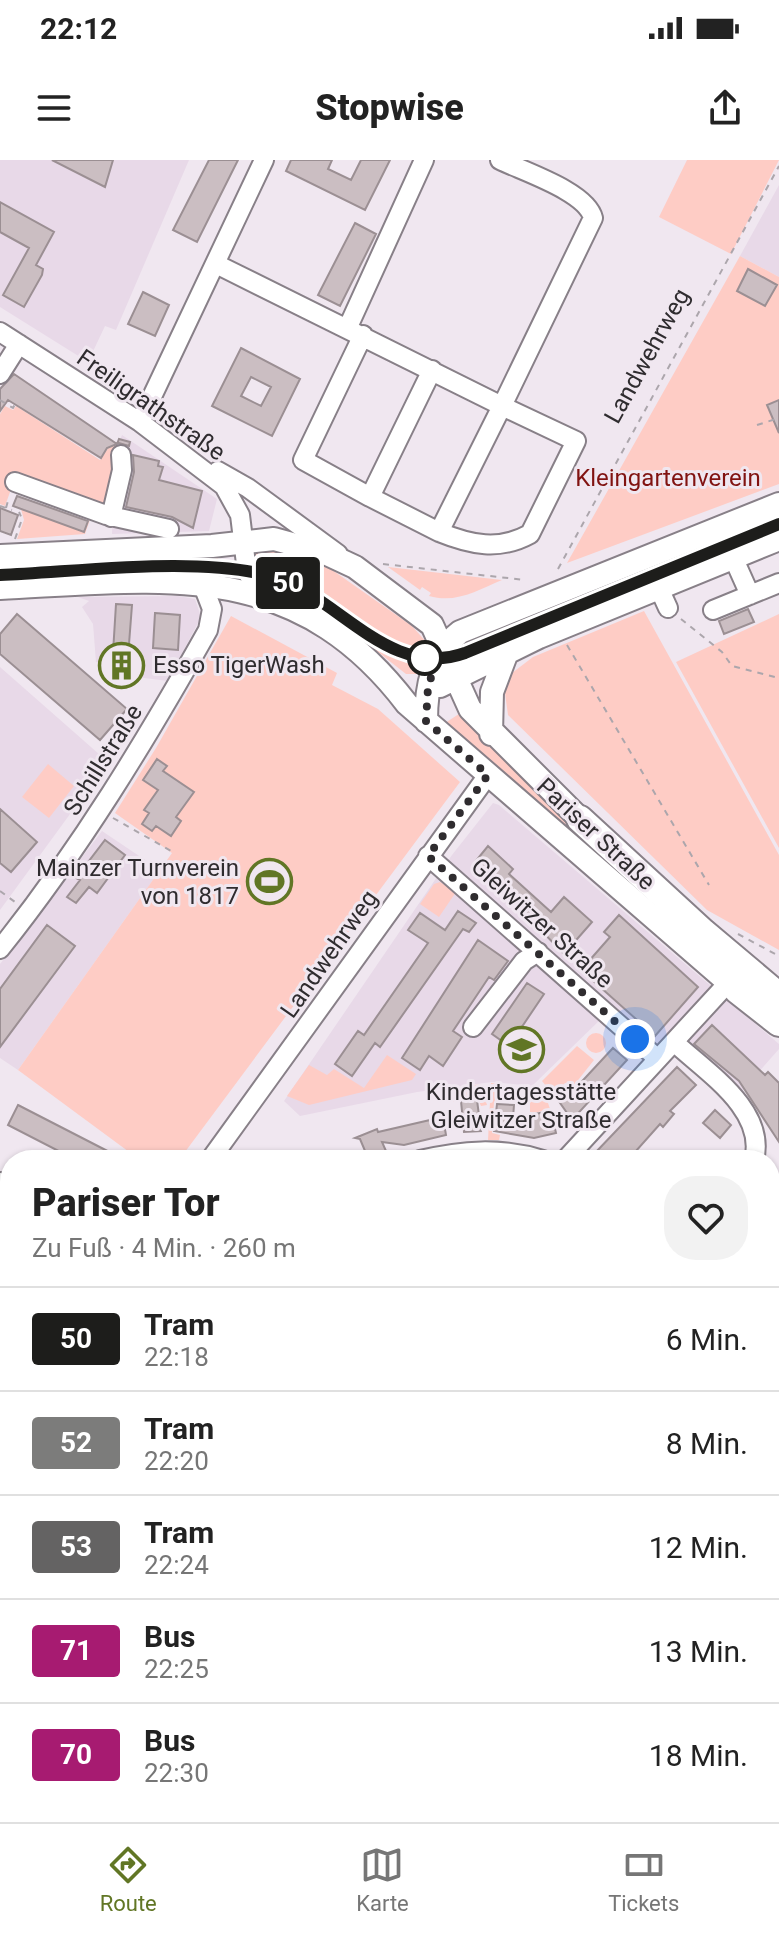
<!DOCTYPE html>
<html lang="de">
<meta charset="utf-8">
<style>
body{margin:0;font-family:Roboto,sans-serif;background:#f2f2f2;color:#222;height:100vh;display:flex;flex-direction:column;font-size:30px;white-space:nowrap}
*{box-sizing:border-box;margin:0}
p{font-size:26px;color:#767676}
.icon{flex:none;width:44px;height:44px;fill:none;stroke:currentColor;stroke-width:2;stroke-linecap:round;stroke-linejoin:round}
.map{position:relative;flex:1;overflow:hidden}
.sheet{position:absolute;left:0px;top:990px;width:780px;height:672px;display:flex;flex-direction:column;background:#fff;border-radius:32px 32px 0 0;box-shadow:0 2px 6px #0004}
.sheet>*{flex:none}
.badge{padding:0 16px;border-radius:6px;font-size:28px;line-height:52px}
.you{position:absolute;width:40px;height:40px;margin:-20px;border:6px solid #fff;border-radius:50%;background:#1a73e8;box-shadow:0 0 0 12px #1a73e833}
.map>.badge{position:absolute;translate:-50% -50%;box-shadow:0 0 0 4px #fff}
.round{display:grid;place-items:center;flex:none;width:84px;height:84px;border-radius:32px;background:#f2f2f2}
.overview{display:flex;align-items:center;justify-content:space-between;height:136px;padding:0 32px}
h1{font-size:38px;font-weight:800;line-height:60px}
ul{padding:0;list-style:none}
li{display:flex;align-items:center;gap:24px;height:104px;padding:0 32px;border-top:2px solid #e0e0e0}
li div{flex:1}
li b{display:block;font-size:30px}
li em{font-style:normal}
li .badge{min-width:88px;font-weight:700;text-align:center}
.status{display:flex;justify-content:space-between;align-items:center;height:56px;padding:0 40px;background:#fff;direction:ltr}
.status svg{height:22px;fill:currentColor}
header{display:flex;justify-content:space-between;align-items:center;height:104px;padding:0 32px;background:#fff;font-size:36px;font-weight:800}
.tab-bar{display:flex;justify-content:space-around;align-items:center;height:112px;border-top:2px solid #e0e0e0;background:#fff;font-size:22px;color:#767676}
.tab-bar a{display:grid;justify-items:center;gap:4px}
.tab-bar .current{color:#617625}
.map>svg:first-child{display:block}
.built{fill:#e8d9e8}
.green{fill:#feccc5}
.building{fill:#cbbec2;stroke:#9b8f93;stroke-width:2;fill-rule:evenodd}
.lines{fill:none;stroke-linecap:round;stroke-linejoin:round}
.minor-casing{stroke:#888088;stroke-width:22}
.major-casing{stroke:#888088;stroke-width:26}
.highway-casing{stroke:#888088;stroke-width:30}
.path{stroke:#aca6ac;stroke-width:2;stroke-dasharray:6 6;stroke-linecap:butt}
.minor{stroke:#fff;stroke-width:18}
.major{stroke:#fff;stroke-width:22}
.highway{stroke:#fff;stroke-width:26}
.tram{stroke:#464246;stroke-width:2}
.line-casing{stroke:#fff;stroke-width:18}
.line{stroke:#1d1d1b;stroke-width:12}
.walk{stroke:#2f2c2f;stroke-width:8;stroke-dasharray:0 14.4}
.stop-dot{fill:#fff;stroke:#1d1d1b;stroke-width:4}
.labels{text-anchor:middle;stroke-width:6;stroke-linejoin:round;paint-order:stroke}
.street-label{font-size:24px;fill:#2f2c2f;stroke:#f0e7f0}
.park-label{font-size:24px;fill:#811311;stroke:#f0e7f0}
.poi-label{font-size:24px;fill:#2f2c2f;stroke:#f0e7f0;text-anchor:start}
</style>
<div class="status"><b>22:12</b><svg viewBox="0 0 49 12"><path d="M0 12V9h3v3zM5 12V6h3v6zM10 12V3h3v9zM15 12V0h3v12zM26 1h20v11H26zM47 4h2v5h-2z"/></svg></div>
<header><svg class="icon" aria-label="menu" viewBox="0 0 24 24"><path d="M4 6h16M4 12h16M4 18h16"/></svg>Stopwise<svg class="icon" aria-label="share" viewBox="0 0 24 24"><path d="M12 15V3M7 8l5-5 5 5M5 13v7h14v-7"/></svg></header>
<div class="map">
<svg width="779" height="1662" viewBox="0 0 779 1662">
<rect width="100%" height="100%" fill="#f0e7f0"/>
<path class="built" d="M0 0H189L116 170 105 166 88 202 0 147Z
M779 25V117L740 96Z
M122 275 217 339 209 371 112 374 116 290Z
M779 352V370L537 469 485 496 481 489 441 501 423 502 391 493 322 443 264 418 256 403 308 421 398 477 429 486H446L478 478 477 473Z
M178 436 195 439 201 457 168 521 112 514 111 507 96 502 93 464 82 447 89 441 78 437Z
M0 507 108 602 0 750Z
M493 643 499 645 779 884V889L735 939 675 882 658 899 602 858 532 926 492 922 417 932 300 956 284 941 452 695Z
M102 671 160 710 18 910 0 898V804Z"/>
<path class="green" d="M687 0H779L731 94 659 57Z
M740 96 779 117V324L567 403Z
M5 246 13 250 16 246 100 300 113 281 117 283 114 316 106 349 14 321 5 346 0 344V254Z
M21 349 84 372 92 354 85 374 17 379 24 360Z
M262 386 318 400 412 466 428 484 419 514H406L322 448 264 418 253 390Z
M218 393V416L172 413 0 420V403Z
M388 407 502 420C478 430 456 444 429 436L431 433 422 427 420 430Z
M644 451 779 695V790L707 750 508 555 504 526 512 513 533 497Z
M779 454V688L676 502Z
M231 456 337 513 332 525 378 549 460 622 179 1000H140L18 910 172 693 115 653 156 588Z
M462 552 779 853 442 565Z
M48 604 74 626 49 658 22 637Z
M440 722 456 732 439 757 420 744 434 724Z
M586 883a10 10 0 1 1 20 0a10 10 0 1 1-20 0Z
M577 886 594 900 575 924 565 923 548 943 550 949 530 954V943L546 926 542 921Z
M387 895 416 914 412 920 309 945 287 936 309 905 327 915 334 909 364 928Z
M491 923 510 926 508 935 505 928H501L494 942 492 973 500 975 499 980H488Z
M481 924 487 945 481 946 476 935 452 942 451 929Z
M91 1652H115L107 1662H89L83 1657Z
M216 1652H324L311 1662H208Z"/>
<path class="building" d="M52 0H113L105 27Z
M209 0H238L197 82 173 70Z
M291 0H332L328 9 351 20 361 0H390L365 50 286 11Z
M0 42 54 72 36 105 43 109 42 115 24 147 3 135 29 88 0 72Z
M355 63 376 74 340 146 318 135Z
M748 109 777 125 765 146 737 131Z
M143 132 169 145 155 176 128 164Z
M241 188 300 219 272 276 212 246ZM251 217 271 227 261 246 241 236Z
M14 214 117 284 119 279 130 282 129 286 119 283 107 288 101 298 8 240 0 251V229Z
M779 240V273L767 245Z
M133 295 159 301 158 306 163 307 159 320 202 331 193 368 172 357 126 347 134 312Z
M17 336 88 361 84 372 13 346Z
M0 348 18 355 11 375 0 371Z
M116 444 132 445 127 510 112 509Z
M748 449 754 462 724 474 719 461Z
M155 453 180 455 178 490 153 488Z
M17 454 127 549 100 580 0 494V474Z
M157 599 167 606 163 611 194 632 176 657 181 661 171 676 156 666 152 671 142 664 149 653 144 650 158 630 143 620Z
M0 649 37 682 11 712 0 703Z
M105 680 125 695 97 733 89 727 76 743 67 737 80 720 76 718Z
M488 686 513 709 509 714 551 752 564 737 592 762 564 794 475 702Z
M458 751 476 763 469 772 463 769 380 887 375 883 352 916 335 904 358 871 364 875 428 783 408 770 420 753 445 770Z
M619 755 698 827 655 876 581 810 610 777 604 772Z
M47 765 75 786 0 887V829Z
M478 780 508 801 494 820 489 817 453 871 462 877 443 906 429 896 420 910 402 898Z
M527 823 544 834 509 886 492 874Z
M712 865 765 915 768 912 779 923V982L739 921 694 884Z
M613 888 627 900 572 960 558 940 570 928 573 931Z
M677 907 696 925 670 951 674 954 663 967 660 964 628 1000H603L595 993Z
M477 940 481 971 464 972 461 941Z
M497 944 514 945 513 958 551 951 556 973 534 978 494 971Z
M18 945 125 1000H76L8 965Z
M715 950 731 965 720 978 703 963Z
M443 957 446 975 404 985 382 982 386 991 368 998 360 979 355 978 377 969 378 972Z
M779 1647V1662H756Z"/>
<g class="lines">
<defs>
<path id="minor" d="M216 104 502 246 593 58C587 32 525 12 500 0
M348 167 424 0
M0 172 140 262 224 326 240 355 247 412 261 436
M363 175 303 300 370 337
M432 210 370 337 439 372 502 246 576 281 530 374C499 391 471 385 439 372
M0 214 19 184
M140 262 264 0
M218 311 248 328 338 394
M15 322 106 355 169 369
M111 357 122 310 121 295
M733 397 750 435
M658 426 668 448
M713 450 779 423
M428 696 658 899
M0 789C80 689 145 582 208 470L212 449 202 423
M473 867 524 801 538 792
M674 882C706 912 767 950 754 1000
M210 1000 488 615
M420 1000C463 990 500 987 543 1000
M565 1000 727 824
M0 1022 10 1029
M770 1158 779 1168
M0 1254 10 1243
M770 1373 779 1370
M0 1379 10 1368
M770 1513 779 1507
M0 1631 10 1619
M0 1653 11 1662
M199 1662 207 1652
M324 1662 337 1652
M566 1662 580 1652"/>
<path id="major" d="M0 396 212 386 274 379 325 393 355 407 432 465 470 549 580 659
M0 428C163 420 295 397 407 544L737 830
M440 526 539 477 779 379
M426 561C426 527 432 494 460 472L779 344
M491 574 492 532 506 495"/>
<path id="highway" d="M580 659 703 772 779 836
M737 830 779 863"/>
</defs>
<use href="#minor" class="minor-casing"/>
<use href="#major" class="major-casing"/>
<use href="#highway" class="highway-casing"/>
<path class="path" d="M0 240 13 248 15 244
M757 265 779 258
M0 346 12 350
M6 348 9 337
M15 379 22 359 19 352
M383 404 525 420
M558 409 779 6
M681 459 722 492 732 506 779 518
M567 485 709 725
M113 658 173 692
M0 731 15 742
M738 774 779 796"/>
<use href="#minor" class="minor"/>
<use href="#major" class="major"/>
<use href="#highway" class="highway"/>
<path class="tram" d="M0 415C75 412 207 395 275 418 345 441 392 521 473 490L779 363"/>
</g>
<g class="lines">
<defs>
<path id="line" d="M0 415C78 412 201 395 274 417 339 437 389 520 465 493L779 364"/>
</defs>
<use href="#line" class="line-casing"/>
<use href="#line" class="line"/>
<path class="walk" d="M425 498 436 502 428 527 426 561 488 615 428 696 635 879"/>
</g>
<defs>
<symbol id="building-ring" viewBox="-11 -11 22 22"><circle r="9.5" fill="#f0e7f0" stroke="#617625" stroke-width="1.5"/><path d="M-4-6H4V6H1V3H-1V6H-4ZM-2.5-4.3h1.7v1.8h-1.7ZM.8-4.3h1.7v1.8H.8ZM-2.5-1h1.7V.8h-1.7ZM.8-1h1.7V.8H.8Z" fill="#617625"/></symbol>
<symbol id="stadium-ring" viewBox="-11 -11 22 22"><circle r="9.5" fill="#f0e7f0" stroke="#617625" stroke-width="1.5"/><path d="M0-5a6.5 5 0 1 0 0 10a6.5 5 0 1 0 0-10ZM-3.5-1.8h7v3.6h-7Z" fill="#617625"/></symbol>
<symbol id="school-ring" viewBox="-11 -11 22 22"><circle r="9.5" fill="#f0e7f0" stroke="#617625" stroke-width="1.5"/><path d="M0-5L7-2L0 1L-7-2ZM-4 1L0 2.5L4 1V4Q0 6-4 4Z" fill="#617625"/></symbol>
</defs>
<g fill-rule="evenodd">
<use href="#building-ring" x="96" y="480" width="51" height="51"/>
<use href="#stadium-ring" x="244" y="696" width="51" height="51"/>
<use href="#school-ring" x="496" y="864" width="51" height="51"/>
</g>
<circle class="stop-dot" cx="425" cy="498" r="16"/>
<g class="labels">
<g class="street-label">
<text transform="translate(647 196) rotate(-61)" y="8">Landwehrweg</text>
<text transform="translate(151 245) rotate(35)" y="8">Freiligrathstraße</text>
<text transform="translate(103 600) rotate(-58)" y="8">Schillstraße</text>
<text transform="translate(596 674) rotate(43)" y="8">Pariser Straße</text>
<text transform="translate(542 763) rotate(42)" y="8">Gleiwitzer Straße</text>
<text transform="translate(329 794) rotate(-55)" y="8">Landwehrweg</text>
</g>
<g class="park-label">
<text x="668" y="326">Kleingartenverein</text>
</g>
<g class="poi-label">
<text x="153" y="513">Esso TigerWash</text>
<text x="239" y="716" text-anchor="end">Mainzer Turnverein<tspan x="239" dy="28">von 1817</tspan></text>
<text x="521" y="940" text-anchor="middle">Kindertagesstätte<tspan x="521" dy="28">Gleiwitzer Straße</tspan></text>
</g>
</g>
</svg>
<div class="you" style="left:635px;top:879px"></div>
<b class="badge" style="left:288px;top:423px;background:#1d1d1b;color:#fff">50</b>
<section class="sheet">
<div class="overview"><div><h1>Pariser Tor</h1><p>Zu Fuß · 4 Min. · 260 m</p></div><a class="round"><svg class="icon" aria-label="heart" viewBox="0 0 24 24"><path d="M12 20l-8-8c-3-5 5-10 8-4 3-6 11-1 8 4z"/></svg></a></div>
<ul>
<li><span class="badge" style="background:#1d1d1b;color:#fff">50</span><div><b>Tram</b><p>22:18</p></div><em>6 Min.</em></li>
<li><span class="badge" style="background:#7c7c7b;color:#fff">52</span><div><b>Tram</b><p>22:20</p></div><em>8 Min.</em></li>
<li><span class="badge" style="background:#646363;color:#fff">53</span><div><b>Tram</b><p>22:24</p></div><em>12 Min.</em></li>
<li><span class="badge" style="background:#a71b71;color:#fff">71</span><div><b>Bus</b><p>22:25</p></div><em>13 Min.</em></li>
<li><span class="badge" style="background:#a71b71;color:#fff">70</span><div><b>Bus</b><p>22:30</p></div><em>18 Min.</em></li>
</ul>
</section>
</div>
<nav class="tab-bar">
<a class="current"><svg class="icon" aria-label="directions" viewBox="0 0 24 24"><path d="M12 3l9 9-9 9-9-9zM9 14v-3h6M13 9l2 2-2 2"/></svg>Route</a>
<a><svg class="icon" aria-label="map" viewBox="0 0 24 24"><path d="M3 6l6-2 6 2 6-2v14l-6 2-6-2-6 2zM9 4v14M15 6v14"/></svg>Karte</a>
<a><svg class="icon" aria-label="tickets" viewBox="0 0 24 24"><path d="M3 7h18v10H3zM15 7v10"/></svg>Tickets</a>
</nav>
